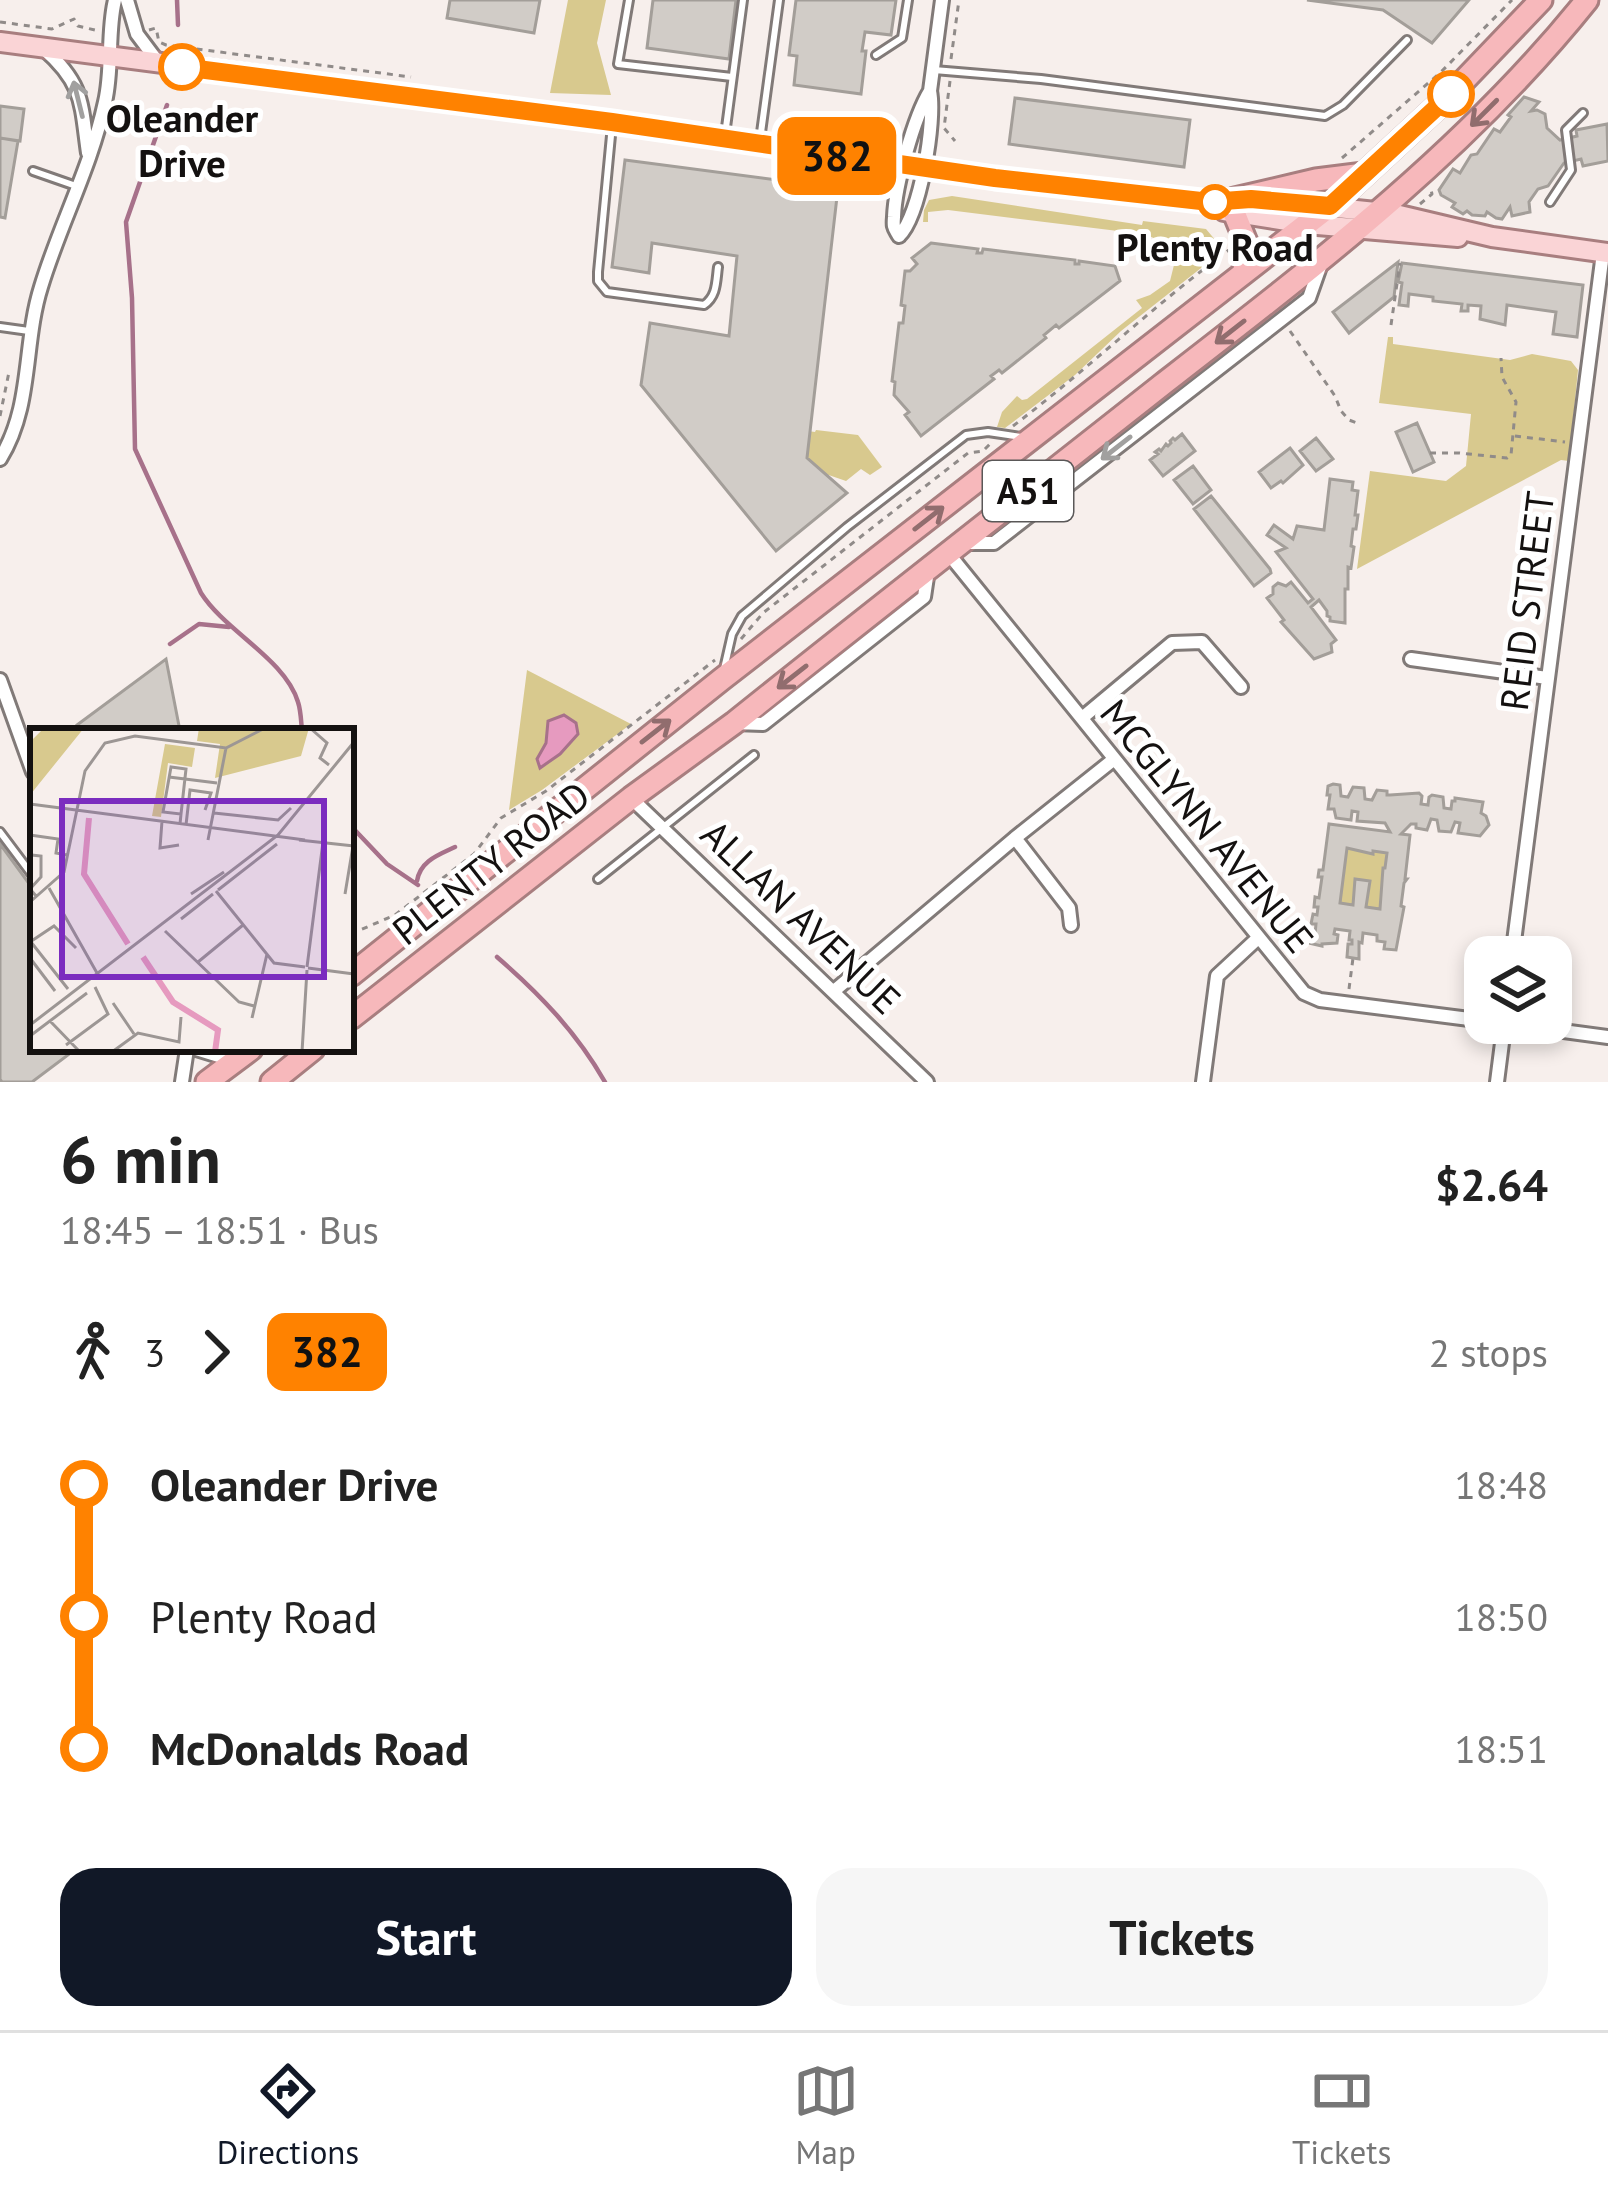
<!DOCTYPE html>
<meta charset="utf-8">
<style>
body{margin:0;font-family:"PT Sans",sans-serif;background:#f6f6f6;color:#222;height:100vh;display:flex;flex-direction:column;font-size:45px;white-space:nowrap}
*{box-sizing:border-box;margin:0}
p{font-size:39px;color:#767676}
.icon{flex:none;width:66px;height:66px;fill:none;stroke:currentColor;stroke-width:2;stroke-linecap:round;stroke-linejoin:round}
.map{position:relative;height:1082px;overflow:hidden}
.panel{display:flex;flex-direction:column;background:#fff;flex:1}
.panel>*{flex:none}
.badge{padding:0 24px;border-radius:18px;font-size:42px;line-height:78px}
.fabs{position:absolute;left:1464px;top:936px;display:grid;gap:24px}
.fabs a{display:grid;place-items:center;width:108px;height:108px;border-radius:24px;background:#fff;box-shadow:0 6px 18px #0003;font-size:60px}
.map>.badge{position:absolute;translate:-50% -50%;box-shadow:0 0 0 6px #fff}
.legs{display:flex;align-items:center;gap:18px;height:132px;padding:0 60px;font-size:39px}
.legs p{margin-inline-start:auto}
.head{display:flex;align-items:center;justify-content:space-between;height:204px;padding:0 60px}
h1{font-size:66px;font-weight:800;line-height:90px}
.action{display:flex;gap:24px;margin-top:auto;padding:24px 60px}
.action a{flex:1;height:138px;border-radius:36px;background:#111827;color:#fff;font-size:48px;font-weight:800;line-height:138px;text-align:center}
.action a+a{background:#f6f6f6;color:#222}
ul{padding:0 60px;list-style:none}
li{display:flex;align-items:center;gap:42px;height:132px;font-size:45px}
li i{display:grid;place-items:center;width:18px;height:100%;margin:0 15px;background:currentColor}
li i::after{content:'';width:30px;height:30px;margin:-15px;border:9px solid;border-radius:50%;background:#fff}
li p{margin-inline-start:auto}
li:first-child i{background:linear-gradient(#0000 50%,currentColor 0)}
li:last-child i{background:linear-gradient(currentColor 50%,#0000 0)}
.tab-bar{display:flex;justify-content:space-around;align-items:center;height:168px;border-top:3px solid #e0e0e0;background:#fff;font-size:33px;color:#767676}
.tab-bar a{display:grid;justify-items:center;gap:6px}
.tab-bar .on{color:#111827}
.map>svg:first-child{display:block}
.green{fill:#d8c98e}
.water{fill:#e69abf;stroke:#a7718a;stroke-width:3}
.lines{fill:none;stroke-linecap:round;stroke-linejoin:round}
.stream{stroke:#a7718a;stroke-width:4.5}
.building{fill:#d1ccc7;stroke:#a39e99;stroke-width:3;fill-rule:evenodd}
.lane-casing{stroke:#817a78;stroke-width:12}
.street-casing{stroke:#817a78;stroke-width:18}
.primary-casing{stroke:#a87e7f;stroke-width:24}
.highway-casing{stroke:#a87e7f;stroke-width:27}
.path{stroke:#908b89;stroke-width:3;stroke-dasharray:6 6;stroke-linecap:butt}
.lane{stroke:#fff;stroke-width:6}
.street{stroke:#fff;stroke-width:12}
.primary{stroke:#fad4d6;stroke-width:18}
.highway{stroke:#f7b8bb;stroke-width:21}
.oneway{stroke:#a1a09f}
.oneway2{stroke:#916d6e}
.line-1-casing{stroke:#fff;stroke-width:27}
.line-1{stroke:#ff8200;stroke-width:18}
.stop-1-dot{fill:#fff;stroke:#ff8200;stroke-width:6}
.labels{text-anchor:middle;stroke-width:10;stroke-linejoin:round;paint-order:stroke}
.shield{fill:#fff;stroke:#5a5858;stroke-width:3}
.shield-label{font-size:36px;font-weight:bold;fill:#141110}
.stop-label{font-size:39px;font-weight:bold;fill:#141110;stroke:#fff}
.street-label{font-size:39px;fill:#141110;stroke:#fff}
.inset-river{fill:none;stroke:#e69abf;stroke-width:6}
.inset-road{fill:none;stroke:#9c9694;stroke-width:3}
.view{fill:#7b2cbf;fill-opacity:0.15;stroke:#7b2cbf;stroke-width:6}
.inset-edge{fill:none;stroke:#141110;stroke-width:6}
</style>
<div class="map">
<svg width="1608" height="1082" viewBox="0 0 1608 1082">
<rect width="100%" height="100%" fill="#f7efec"/>
<path class="green" d="M568 0H606L597 43 611 95 550 93Z
M952 196 1142 225 1143 221 1206 229 1222 248 1210 261 1121 331 1075 375 1005 428 997 427 1002 412 1017 396 1022 400 1027 399 1142 308 1136 300 1150 295 1170 281 1174 265 1163 242 1149 236 1118 241V231L948 210 928 212V222H923L924 210 929 200Z
M1388 337H1393V344L1510 360 1532 354 1571 361 1578 370 1569 461 1561 460 1357 569 1370 471 1446 481 1466 466 1471 414 1379 403Z
M816 430 858 435 882 467 870 475 861 469 846 481 817 471 805 455 808 431 815 432Z
M527 670 631 724 542 790 509 810Z
M1347 848 1372 853 1373 851 1387 853 1385 868H1383L1380 909 1366 907 1369 881 1355 880 1353 905 1340 903Z"/>
<path class="water" d="M564 715 576 723 578 734 560 754 540 768 537 759 546 743 548 721Z"/>
<g class="lines">
<path class="stream" d="M177 0 178 25
M167 105 126 222 132 298 135 449 201 593C225 631 285 659 298 702 301 711 301 721 302 731
M170 644 199 624 229 627
M351 826 387 864 418 885
M417 881C420 861 438 855 455 847
M497 957C540 994 577 1033 605 1082"/>
</g>
<path class="building" d="M450 0H540L534 33 447 18Z
M653 0H736L729 59 647 48Z
M796 0H896L891 35 865 32 862 51H866L861 94 794 85 797 56 789 55Z
M1307 0H1469L1432 43 1383 10Z
M1524 97 1539 102 1531 111 1537 110 1545 114 1547 128 1560 140 1577 136 1576 130 1607 124 1608 161 1583 166 1581 159 1564 163 1548 186 1538 189 1529 202 1530 212 1512 216 1510 207 1502 219 1496 218 1487 212 1485 216 1472 215 1467 211 1463 214 1452 207 1455 203 1441 195 1439 190 1453 169 1460 173 1471 155 1477 154 1494 129 1500 132 1511 117 1508 115Z
M1015 98 1190 120 1184 167 1009 144Z
M0 106 24 109 20 141 0 138Z
M0 138 18 141 5 218 0 217Z
M625 160 838 188 807 458 847 493 776 551 641 385 650 323 729 336 737 256 652 243 649 273 612 267Z
M931 243 978 249 977 253H982L983 249 1075 260V264H1079V261L1115 266 1120 281 1059 328 1056 325 1044 335 1046 338 1002 373 999 370 991 376 994 379 921 436 905 415 909 412 894 395 895 382 892 381 899 323H903L905 306 901 305 905 271H910L917 264 912 258Z
M1398 262 1394 297 1349 333 1333 312Z
M1402 263 1583 285 1577 337 1553 334 1556 312 1507 305 1505 325 1480 319 1481 306 1468 305V311H1461L1462 304 1433 301V297L1409 294 1408 306 1399 305 1402 283 1398 282Z
M1417 423 1434 462 1413 472 1396 432Z
M1182 434 1195 451 1163 476 1150 460 1158 454 1155 452 1159 449 1161 451 1166 444 1168 446 1171 443 1170 441 1173 438 1175 440Z
M1316 438 1333 459 1316 471 1300 451Z
M1290 448 1303 465 1283 483 1281 481 1271 488 1259 472Z
M1193 466 1211 490 1193 504 1174 480Z
M1330 479 1353 482 1352 490 1358 491 1355 515H1358L1356 529H1353L1351 546 1354 547 1351 568 1348 567V589H1345V623L1330 621V617L1327 616V611L1319 600 1311 607 1336 640 1331 644 1332 652 1314 659 1281 622 1284 620 1267 598 1273 594V587L1278 583 1286 586 1291 582 1308 603 1313 599 1276 552 1286 548 1267 535 1274 525 1293 539 1297 526 1324 530Z
M1211 496 1270 569 1271 573 1254 586 1194 509Z
M166 659 180 731H80L77 725Z
M1333 784 1340 785 1341 796 1348 797 1353 787 1364 788 1365 799 1372 800 1377 790 1387 791V795H1390L1419 793 1422 796 1421 804 1428 805 1429 797 1432 795 1443 797 1444 808 1451 809 1452 801H1455V798L1483 802 1481 813 1486 816 1489 825 1480 836 1458 833 1460 823 1455 822 1451 832 1439 831 1437 820 1431 819 1427 830 1416 828V824H1411L1401 834 1410 835 1405 879H1407L1404 883 1401 906 1404 907 1396 950 1384 949 1385 942 1377 941V935L1363 933 1362 943 1359 942V959L1347 957 1348 944H1352V940H1349L1350 931 1335 929 1334 934 1338 935 1337 943 1322 944V946L1309 943 1310 934H1315L1316 924H1311L1313 914 1317 915 1318 907H1314L1315 897 1319 898 1322 877H1318L1319 870H1323L1329 824 1390 832 1385 823 1357 821 1358 812 1352 811 1351 820 1336 818 1334 809H1328L1330 795H1327L1328 786ZM1347 848 1373 854V851L1387 853 1385 868H1383L1380 909 1366 907 1370 881 1355 879 1353 905 1340 903Z
M0 844 33 889V1049H64L68 1055 32 1082H2L0 1079Z"/>
<g class="lines">
<defs>
<path id="lane" d="M629 0 618 64 732 77
M876 55 902 38 908 0
M934 70 1041 79 1325 116 1343 105 1407 40
M612 125 598 272V281L607 292 704 305C717 296 716 282 718 267
M725 135 743 0
M760 140 779 0
M33 171 76 186
M1550 202 1571 170 1566 130 1583 113
M0 327 29 331
M724 669 732 634 742 616 847 527 966 435 988 432 1021 437
M0 832 33 876
M598 879 754 755"/>
<path id="street" d="M127 0 137 34 158 62
M44 49C84 84 81 104 88 153
M899 236C894 227 893 228 894 217 895 186 914 117 930 91L942 0
M899 236C920 216 936 120 930 91
M0 459C33 406 23 344 41 287 60 224 91 167 105 102 113 68 107 33 115 0
M967 543H994L1309 298 1322 261
M948 553 1304 993 1320 1000 1485 1021
M1411 659 1547 678
M0 680 33 772
M1082 718 1172 643 1202 642 1241 687
M734 723 763 724 924 597 928 570
M631 798 927 1082
M1015 838 1069 908 1071 925
M1512 957 1603 253
M834 991 1015 838 1113 760
M1511 1024 1608 1037
M196 1049 235 1061
M182 1082 187 1049
M1203 1082 1217 976 1258 938
M1497 1082 1503 1035"/>
<path id="primary" d="M0 42 608 121 995 178 1210 202 1251 199 1395 214 1492 237 1608 253
M1224 211 1306 224 1458 237"/>
<path id="highway" d="M1235 199 1316 180 1364 174
M1235 215 1246 242 1244 271
M351 975 722 679 1330 206 1451 94 1541 0
M351 1018 631 798 734 723C876 609 1020 497 1163 384 1314 267 1467 150 1587 0
M207 1082 251 1049
M272 1082 313 1049"/>
</defs>
<use href="#lane" class="lane-casing"/>
<use href="#street" class="street-casing"/>
<use href="#primary" class="primary-casing"/>
<use href="#highway" class="highway-casing"/>
<path class="path" d="M0 22 52 29 74 19 78 26 99 31
M149 30 156 28 159 42 166 45 411 77
M951 59 959 0
M950 81 944 128 955 141
M1342 158 1441 72 1512 0
M1420 204 1432 194 1431 190
M1391 325 1400 263
M1290 331 1335 396 1341 411 1349 420 1357 423
M0 416 9 372
M1013 426C1087 370 1154 305 1229 250
M1515 436 1565 442
M1430 453H1459L1507 458 1511 455 1516 402 1502 377 1501 358
M741 639 763 613 968 453 983 451 991 443
M351 934 395 915 474 854 501 818 546 791 715 660
M1349 989 1353 958"/>
<use href="#lane" class="lane"/>
<use href="#street" class="street"/>
<use href="#primary" class="primary"/>
<use href="#highway" class="highway"/>
</g>
<defs><path id="oneway-shaft" d="M-6 0H5M1.5-3L5.5 0L1.5 3" fill="none" stroke-width="1.6" stroke-linecap="round" stroke-linejoin="round" transform="scale(3)"/></defs>
<g class="oneway">
<use href="#oneway-shaft" transform="translate(78 99) rotate(-104)"/>
<use href="#oneway-shaft" transform="translate(1116 448) rotate(142)"/>
</g>
<g class="oneway2">
<use href="#oneway-shaft" transform="translate(1484 113) rotate(135)"/>
<use href="#oneway-shaft" transform="translate(1230 332) rotate(142)"/>
<use href="#oneway-shaft" transform="translate(929 518) rotate(-38)"/>
<use href="#oneway-shaft" transform="translate(792 677) rotate(142)"/>
<use href="#oneway-shaft" transform="translate(656 731) rotate(-38)"/>
</g>
<g class="lines">
<defs>
<path id="line-1" d="M182 67 612 122 995 178 1210 202 1251 199 1330 206 1451 94"/>
</defs>
<use href="#line-1" class="line-1-casing"/>
<use href="#line-1" class="line-1"/>
</g>
<g class="stop-1-dot">
<circle cx="182" cy="67" r="21"/>
<circle cx="1451" cy="94" r="21"/>
<circle cx="1215" cy="202" r="15"/>
</g>
<g class="labels">
<rect class="shield" x="983" y="461" width="90" height="60" rx="9"/>
<g class="shield-label">
<text x="1028" y="504">A51</text>
</g>
<g class="stop-label">
<text x="182" y="132">Oleander<tspan x="182" dy="45">Drive</tspan></text>
<text x="1215" y="261">Plenty Road</text>
</g>
<g class="street-label">
<text transform="translate(1527 601) rotate(-83)" y="14">REID STREET</text>
<text transform="translate(1207 826) rotate(51)" y="14">MCGLYNN AVENUE</text>
<text transform="translate(491 863) rotate(-38)" y="14">PLENTY ROAD</text>
<text transform="translate(801 917) rotate(44)" y="14">ALLAN AVENUE</text>
</g>
</g>
<g transform="translate(30 728)">
<rect width="324" height="324" fill="#f7efec"/>
<path d="M14 0H54L0 67V14ZM169 0H279L271 28 185 50 190 16 167 13ZM135 16 165 20 162 39 138 35 131 89 122 88Z" fill="#d8c98e"/>
<path class="inset-river" d="M59 90 54 146 98 216M113 229 143 274 188 302 185 324"/>
<path class="inset-road" d="M280 0 297 15 290 30 299 37M139 49 187 55M0 76 275 112M184 85 248 92 261 80M132 93 130 120 149 117M150 96 151 86 133 84 141 39 156 41 151 86M156 97 160 62 181 65 175 82M0 107 28 111 26 125 37 127M178 112 196 20M269 112 324 118M0 136 1 127 11 128V149L0 161 7 169M19 160 67 245M188 162 247 116M186 163 244 235 275 239M161 166 194 144M315 166 323 118M0 174 34 144 55 43 75 15 105 8 196 20 235 0M151 191 183 166M135 203 209 274 224 278M0 214 24 198 46 220M1 214 38 261M0 230 25 263M168 234 213 197M277 239 293 114M278 240 324 246M83 275 104 306M222 290 237 226M20 293 50 324M0 297 248 107 324 14M0 308 57 265M36 317 78 286 65 259M82 324 108 305 149 314 151 289M272 324 277 242"/>
<path class="view" d="M32 73H294V249H32Z"/>
<rect width="324" height="324" class="inset-edge"/>
</g>
</svg>
<div class="fabs">
<a><svg class="icon" aria-label="layers" viewBox="0 0 24 24"><path d="M12 4l9 5-9 5-9-5zM3 14l9 5 9-5"/></svg></a>
</div>
<b class="badge" style="left:837px;top:156px;background:#ff8200;color:#111">382</b>
</div>
<section class="panel">
<div class="head"><div><h1>6 min</h1><p>18:45 – 18:51 · Bus</p></div><b>$2.64</b></div>
<div class="legs"><svg class="icon" aria-label="walk" viewBox="0 0 24 24"><circle cx="13" cy="4" r="2"/><path d="M13 8l-2 6 4 7M11 14l-3 7M7 12l3-4h3l4 4"/></svg>3<svg class="icon" aria-label="forward" viewBox="0 0 24 24"><path d="M9 5l7 7-7 7"/></svg><b class="badge" style="background:#ff8200;color:#111">382</b><p>2 stops</p></div>
<ul>
<li><i style="color:#ff8200"></i><b>Oleander Drive</b><p>18:48</p></li>
<li><i style="color:#ff8200"></i><span>Plenty Road</span><p>18:50</p></li>
<li><i style="color:#ff8200"></i><b>McDonalds Road</b><p>18:51</p></li>
</ul>
<div class="action"><a>Start</a><a>Tickets</a></div>
</section>
<nav class="tab-bar">
<a class="on"><svg class="icon" aria-label="directions" viewBox="0 0 24 24"><path d="M12 3l9 9-9 9-9-9zM9 14v-3h6M13 9l2 2-2 2"/></svg>Directions</a>
<a><svg class="icon" aria-label="map" viewBox="0 0 24 24"><path d="M3 6l6-2 6 2 6-2v14l-6 2-6-2-6 2zM9 4v14M15 6v14"/></svg>Map</a>
<a><svg class="icon" aria-label="tickets" viewBox="0 0 24 24"><path d="M3 7h18v10H3zM15 7v10"/></svg>Tickets</a>
</nav>
